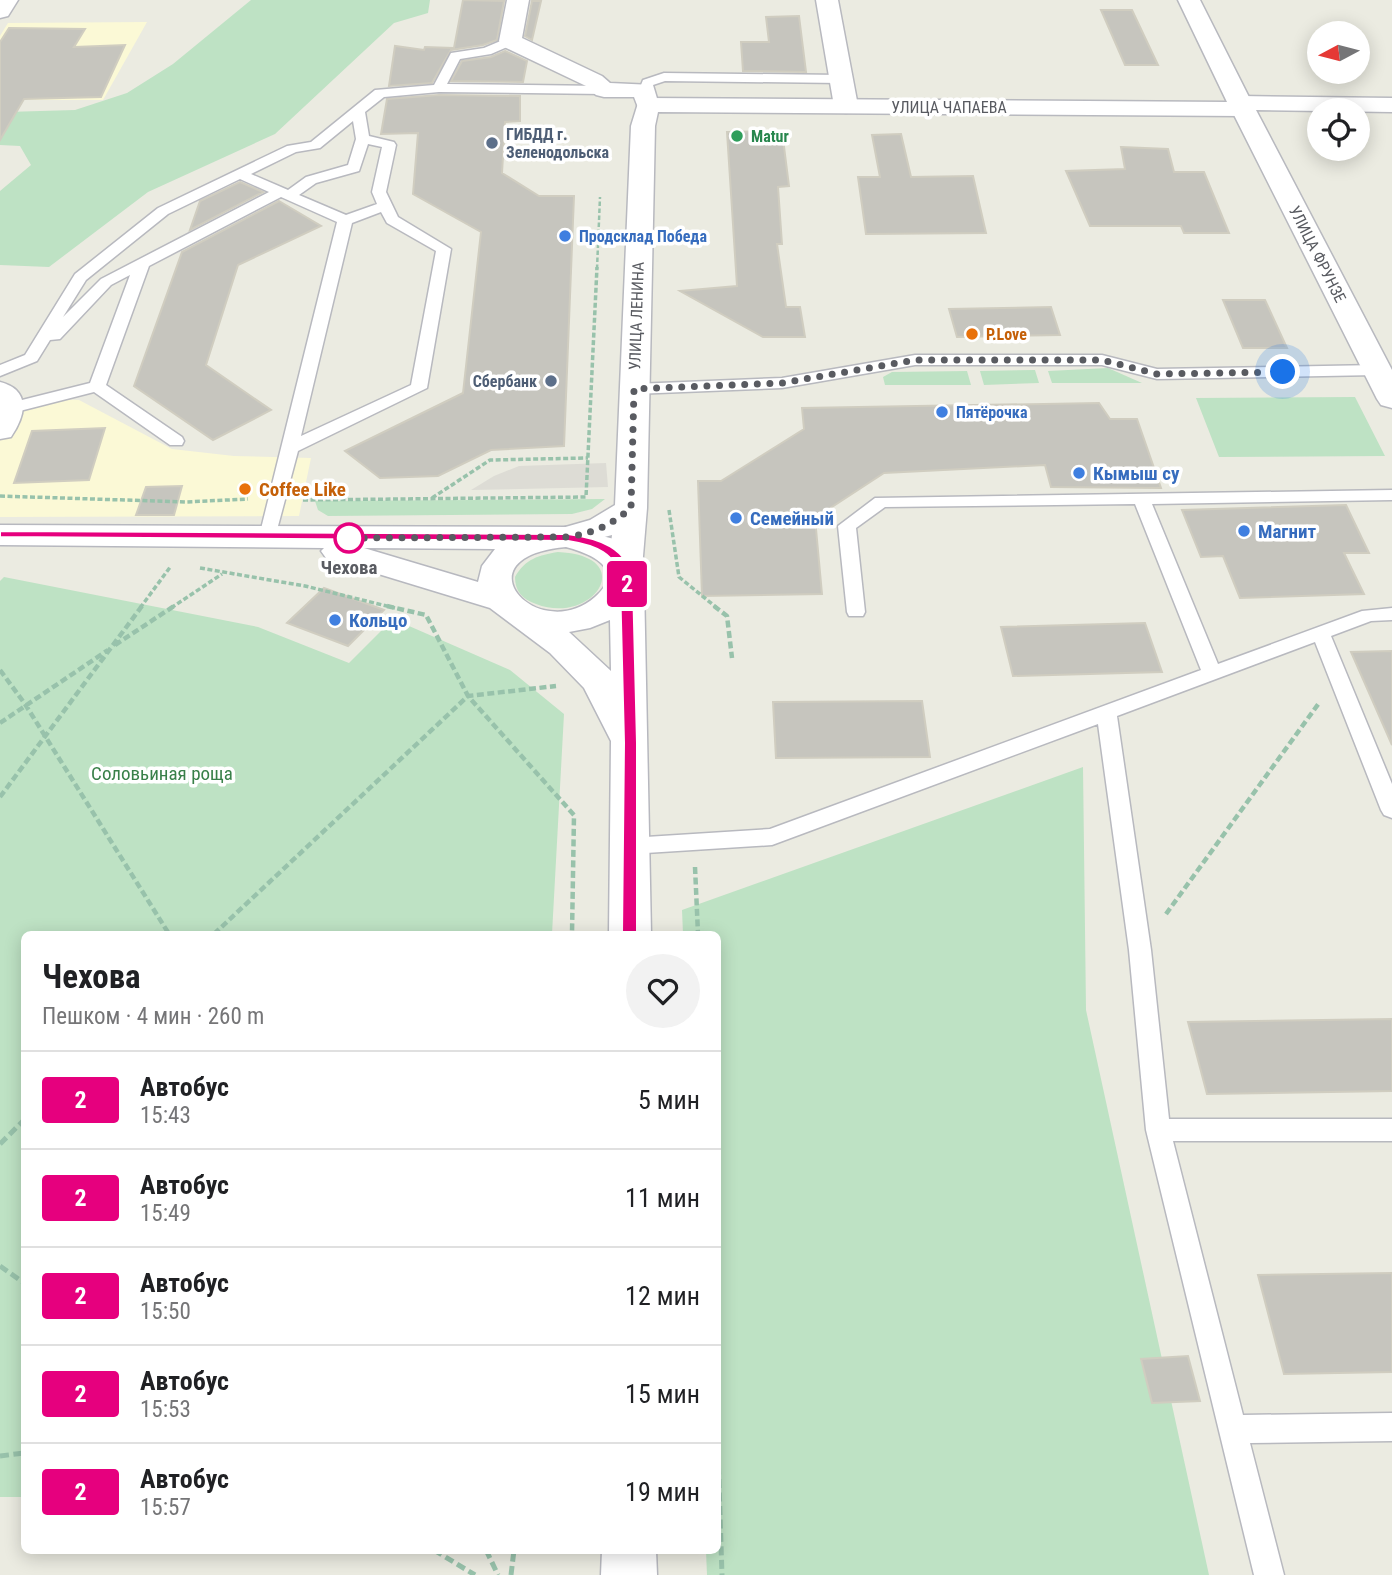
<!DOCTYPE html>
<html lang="ru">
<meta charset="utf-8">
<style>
body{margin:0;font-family:"Roboto Condensed",sans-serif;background:#f2f2f2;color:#202124;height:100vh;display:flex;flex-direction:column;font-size:26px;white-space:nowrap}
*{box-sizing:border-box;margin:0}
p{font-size:23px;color:#757577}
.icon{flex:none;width:38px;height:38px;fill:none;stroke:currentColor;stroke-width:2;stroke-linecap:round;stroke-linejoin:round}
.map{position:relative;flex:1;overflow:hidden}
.panel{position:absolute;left:21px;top:931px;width:700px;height:623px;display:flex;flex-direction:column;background:#fff;border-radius:10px;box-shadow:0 4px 18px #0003}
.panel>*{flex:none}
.badge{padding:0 14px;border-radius:5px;font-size:24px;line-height:46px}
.needle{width:46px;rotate:263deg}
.tools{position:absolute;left:1307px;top:21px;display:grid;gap:14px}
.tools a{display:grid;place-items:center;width:63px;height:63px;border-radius:50%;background:#fff;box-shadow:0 4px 18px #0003;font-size:35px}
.you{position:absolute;width:35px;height:35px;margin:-18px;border:5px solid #fff;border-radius:50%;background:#1a73e8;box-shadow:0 0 0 10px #1a73e833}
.map>.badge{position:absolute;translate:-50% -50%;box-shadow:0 0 0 4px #fff}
.round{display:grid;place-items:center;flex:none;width:74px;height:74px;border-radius:37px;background:#f2f2f2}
.summary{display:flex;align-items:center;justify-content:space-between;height:119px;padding:0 21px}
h1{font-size:33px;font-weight:700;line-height:52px}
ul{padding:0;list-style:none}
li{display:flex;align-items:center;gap:21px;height:98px;padding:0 21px;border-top:2px solid #e0e0e0}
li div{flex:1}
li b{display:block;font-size:26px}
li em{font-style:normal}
li .badge{min-width:77px;font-weight:700;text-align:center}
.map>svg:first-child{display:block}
.commercial{fill:#fbf9d6}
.industrial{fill:#dddcd5}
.green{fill:#bee2c4}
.building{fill:#c6c5be;stroke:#d0cdc0;stroke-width:2}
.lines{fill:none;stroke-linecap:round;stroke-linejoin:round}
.service-casing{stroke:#b8b9bf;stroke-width:3}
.minor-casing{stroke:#b8b9bf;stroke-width:3}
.tertiary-casing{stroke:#b8b9bf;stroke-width:3}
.secondary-casing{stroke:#b7b8bf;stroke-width:3}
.path-far3{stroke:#98c2ab;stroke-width:2.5;stroke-dasharray:4.5 2.5;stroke-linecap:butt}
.path-far2{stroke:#98c2ab;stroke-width:3.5;stroke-dasharray:5 2.5;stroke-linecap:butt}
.path-far1{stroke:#98c2ab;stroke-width:4.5;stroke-dasharray:7 3.5;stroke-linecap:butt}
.path{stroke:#98c2ab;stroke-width:5;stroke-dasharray:9 4.5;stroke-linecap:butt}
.service{fill:#fff;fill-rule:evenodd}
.minor{fill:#fff;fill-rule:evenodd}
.tertiary{fill:#fff;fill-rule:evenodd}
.secondary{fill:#fff;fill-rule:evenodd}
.line{fill:#e6007e;stroke:#fff;stroke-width:2}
.walk{stroke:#595b61;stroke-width:7;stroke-dasharray:0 12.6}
.leisure-dot{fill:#2e9e5b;stroke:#fff;stroke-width:2.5}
.service-dot{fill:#5c6f8a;stroke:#fff;stroke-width:2.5}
.shop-dot{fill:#3f7fe0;stroke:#fff;stroke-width:2.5}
.food-dot{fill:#e8710a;stroke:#fff;stroke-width:2.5}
.stop-dot{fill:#fff;stroke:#e6007e;stroke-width:3.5}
.labels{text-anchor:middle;stroke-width:7;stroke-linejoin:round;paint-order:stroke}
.far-street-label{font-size:16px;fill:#595b61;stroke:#fff}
.far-service-label{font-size:16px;font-weight:bold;fill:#4e5e75;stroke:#fff;text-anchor:start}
.far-leisure-label{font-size:16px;font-weight:bold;fill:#27864d;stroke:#fff;text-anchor:start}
.far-shop-label{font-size:16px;font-weight:bold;fill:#366cbe;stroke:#fff;text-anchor:start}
.far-food-label{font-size:16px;font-weight:bold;fill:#c56008;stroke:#fff;text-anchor:start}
.shop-label{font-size:19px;font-weight:bold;fill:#366cbe;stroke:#fff;text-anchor:start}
.food-label{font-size:19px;font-weight:bold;fill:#c56008;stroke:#fff;text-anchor:start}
.stop-label{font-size:19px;font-weight:bold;fill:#595b61;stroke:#fff}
.park-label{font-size:19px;fill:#398049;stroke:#fff}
</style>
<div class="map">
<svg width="1392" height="1575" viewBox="0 0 1392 1575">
<rect width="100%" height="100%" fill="#ebebe1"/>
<path class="commercial" d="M147 22 103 100H0V36L8 23Z
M0 397 79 400 172 449 234 456 311 458 299 516 0 517Z"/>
<path class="industrial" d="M606 463 608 487 471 490 494 476 519 466Z"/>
<path class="green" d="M251 0H430L428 13 394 23 275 134 148 192 49 267 0 265V191L31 165 20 146 0 145V121L6 112 75 110 127 93 173 64Z
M1108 368 1142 383H1052L1048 371Z
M1035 370 1039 383 984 385 980 371Z
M967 371 971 385H885L883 377 892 372Z
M1355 397 1385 456 1219 457 1196 398Z
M605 499 592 509 572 514 328 516 318 510 315 501Z
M558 552C640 556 593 626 536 604 522 599 515 591 515 577 525 559 539 555 558 552Z
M4 577 258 627 349 663 393 619 510 670 564 714 552 934H24V1497H0V581Z
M1083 767 1086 1010 1209 1575H707L706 1551 718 1550V934H683L682 910Z"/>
<path class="building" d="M463 0 504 1 497 40 483 45 451 50 432 83 389 86 395 46 424 50 425 47 454 48Z
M532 1H541L532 40 525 36Z
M1101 10H1132L1158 65H1125Z
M799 16 806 72 743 71 741 42H769L766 17Z
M9 28 85 29 74 47 125 45 101 97 24 99 0 140V42Z
M505 51 527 61 523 82 451 81 462 61 491 57Z
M439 95 520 96V121L505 122 502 173 539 196H574L564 446 491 450 438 476 380 478 345 451 463 393 481 232 413 194 418 133 381 134 387 99Z
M782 131 789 186 778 187 782 244H777L786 307H800L805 337H763L680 291 737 286 727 132Z
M901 134 911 177 973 176 986 233 866 234 858 177H880L872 135Z
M1121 147 1168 149 1174 172H1204L1229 233H1184L1181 226H1090L1066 171 1125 169Z
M240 182 263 192 190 230 200 201Z
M279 201 321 226 238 265 206 365 271 410 213 440 134 386 182 252Z
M1223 300H1265L1287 348H1243Z
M1051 307 1060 335 957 337 949 309Z
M1099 403 1110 419H1137L1161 488 1051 487 1045 465 884 473 815 518 822 594 702 596 698 481H721L804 429 802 408Z
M105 428 89 480 14 483 32 431Z
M182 486 174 515H136L146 487Z
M1346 505 1369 553H1344L1364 594 1240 598 1223 556 1201 557 1182 510Z
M324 588 384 610 348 646 287 623Z
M1145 623 1162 672 1013 676 1001 627Z
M1392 651V745L1351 652Z
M922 701 930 757 776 758 773 702Z
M1392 1019V1091L1207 1094 1188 1022Z
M1392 1273V1372L1284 1374 1258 1275Z
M1188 1356 1200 1401 1152 1403 1141 1359Z"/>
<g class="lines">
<defs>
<path id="service" d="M510 37 514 38V44L491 54 460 59 447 84 604 86 610 90 604 94 439 92 384 97 365 112 369 136 394 142 396 145 386 192 398 217 451 249 427 388 298 451 274 541 268 543 259 537 337 222 281 197 149 266 106 385 182 437 184 441 182 445H170L94 392 8 414 2 413 0 409 2 405 90 383 130 275 111 285 60 339 50 340 37 361 0 376V365L25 355 75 274 158 208 287 146 311 142 375 90 434 85 451 53 484 48ZM353 121 356 139 348 165 306 177 288 190 251 174 296 152 320 148ZM368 144 382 147 372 192 377 204 346 215 299 195 316 183 359 171ZM240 179 269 192 101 279 63 317 86 280 168 214ZM381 212 387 223 436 251 411 385 301 436 352 223Z
M664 73 841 75 847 79 841 83 665 81 653 85 650 93H640L639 90 643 80Z
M915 355H1102L1157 369 1377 365 1385 370 1377 375 1157 379 1102 365H915L782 388 634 394 626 389 634 384 782 378Z
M1392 490V500L1152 504 1218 664 1362 611 1392 608V620L1371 621 1331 636 1392 784V818L1384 815 1381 810 1315 642 1117 716 1151 950 1169 1119H1392V1141H1173L1243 1415 1392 1413V1441L1250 1443 1284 1575H1254L1146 1130 1129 950 1098 724 772 845 630 854 622 852 619 846 622 840 630 838 770 829 1201 670 1135 504 885 507 856 528 865 612 863 616H849L847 612 838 526 875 498Z"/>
<path id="minor" d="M0 0H18L8 16 0 18Z
M507 0H529L522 38 602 76 610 83 653 85 659 105 655 110 647 112 639 110 634 97H604L596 95 586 86 502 46 499 41Z
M816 0H838L858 106 854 111 846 113 838 111 834 106Z
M1240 96 1392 98V112L1256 110 1392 370V408L1381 405 1377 399 1228 103 1232 98Z
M0 382C31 390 26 415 11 437L0 439Z"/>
<path id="tertiary" d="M1178 0H1200L1255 109 1251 114 1243 116 658 112 655 126 647 508 642 568 637 576 625 579 613 576 608 568 612 535 567 547 555 544 550 537 555 530 590 520 615 505 631 126 639 100 647 98 1227 102Z"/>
<path id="secondary" d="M0 525 567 527 614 539 633 554 644 582 651 934H609L611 741 584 688 550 653 490 608 326 558 321 551 324 548 0 545ZM566 547C592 554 627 569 595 597 538 646 456 557 566 547ZM364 548 495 549 482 566 478 582ZM610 620 611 671 569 632 590 628Z
M602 1550H656L657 1575H601Z"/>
</defs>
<use href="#service" class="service-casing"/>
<use href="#minor" class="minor-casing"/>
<use href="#tertiary" class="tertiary-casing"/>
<use href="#secondary" class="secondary-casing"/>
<path class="path-far3" d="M597 269 600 197"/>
<path class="path-far2" d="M0 496 186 502 248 499
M432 498 490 460 588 458
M303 500 586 497 597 267
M669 510 679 577 717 608
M200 568 305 586 395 608
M140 608 171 566
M171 608 222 574"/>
<path class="path-far1" d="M387 606 426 615 468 696 574 815 572 934
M714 606 727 616 732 658
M115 645 174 606
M0 670 25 704 169 934
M0 723 108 650
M0 797 142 606
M695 867 698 934
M1166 914 1319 703
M214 934 468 696 556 686"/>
<path class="path" d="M0 1144 24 1120
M0 1266 24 1283
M718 1452 722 1575
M0 1456 24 1453
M434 1550 475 1575
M486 1550 498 1575
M511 1575 514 1550"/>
<use href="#service" class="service"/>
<use href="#minor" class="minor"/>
<use href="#tertiary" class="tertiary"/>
<use href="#secondary" class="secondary"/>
</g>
<path class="line" d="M0 531 568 534C598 538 629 547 633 582L637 743V934L635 939 630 940 622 934 624 743 620 582C618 553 594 545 568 541L0 537Z"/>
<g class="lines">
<path class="walk" d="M349 538H344L568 537C594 533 611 525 631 508L634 389 782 383 915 360H1102L1157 374 1283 372"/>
</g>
<circle class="leisure-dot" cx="737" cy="136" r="7"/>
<g class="service-dot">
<circle cx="492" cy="143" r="7"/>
<circle cx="551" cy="381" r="7"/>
</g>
<g class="shop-dot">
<circle cx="565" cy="236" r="7"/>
<circle cx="942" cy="412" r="7"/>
<circle cx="1079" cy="473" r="7"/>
<circle cx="736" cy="518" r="7"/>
<circle cx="1244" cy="531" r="7"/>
<circle cx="335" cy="620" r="7"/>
</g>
<g class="food-dot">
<circle cx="972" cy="334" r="7"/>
<circle cx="245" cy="489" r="7"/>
</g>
<circle class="stop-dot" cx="349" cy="538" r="14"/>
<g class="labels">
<g class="far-street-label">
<text x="949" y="113">УЛИЦА ЧАПАЕВА</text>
<text transform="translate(1318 254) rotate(63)" y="6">УЛИЦА ФРУНЗЕ</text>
<text transform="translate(636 316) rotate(-88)" y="6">УЛИЦА ЛЕНИНА</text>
</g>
<g class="far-service-label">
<text x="506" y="140">ГИБДД г.<tspan x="506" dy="18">Зеленодольска</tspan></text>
<text x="537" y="387" text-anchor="end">Сбербанк</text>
</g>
<g class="far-leisure-label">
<text x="751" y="142">Matur</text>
</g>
<g class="far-shop-label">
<text x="579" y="242">Продсклад Победа</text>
<text x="956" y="418">Пятёрочка</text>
</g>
<g class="far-food-label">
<text x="986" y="340">P.Love</text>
</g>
<g class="shop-label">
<text x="1093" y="480">Кымыш су</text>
<text x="750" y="525">Семейный</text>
<text x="1258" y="538">Магнит</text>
<text x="349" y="627">Кольцо</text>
</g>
<g class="food-label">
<text x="259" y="496">Coffee Like</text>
</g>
<g class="stop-label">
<text x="349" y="574">Чехова</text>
</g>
<g class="park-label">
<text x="162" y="780">Соловьиная роща</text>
</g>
</g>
</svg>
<div class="tools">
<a><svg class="needle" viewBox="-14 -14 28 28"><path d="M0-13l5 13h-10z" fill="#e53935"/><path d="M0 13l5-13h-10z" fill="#757577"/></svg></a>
<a><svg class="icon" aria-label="locate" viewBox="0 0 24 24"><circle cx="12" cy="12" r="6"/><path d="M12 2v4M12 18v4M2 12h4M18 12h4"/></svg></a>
</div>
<div class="you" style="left:1283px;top:372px"></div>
<b class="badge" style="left:627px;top:584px;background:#e6007e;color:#fff">2</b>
<section class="panel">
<div class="summary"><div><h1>Чехова</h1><p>Пешком · 4 мин · 260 m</p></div><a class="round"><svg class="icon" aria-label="heart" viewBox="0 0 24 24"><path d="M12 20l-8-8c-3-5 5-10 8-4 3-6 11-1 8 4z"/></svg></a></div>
<ul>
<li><span class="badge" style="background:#e6007e;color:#fff">2</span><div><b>Автобус</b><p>15:43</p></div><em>5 мин</em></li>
<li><span class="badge" style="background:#e6007e;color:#fff">2</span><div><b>Автобус</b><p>15:49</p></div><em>11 мин</em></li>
<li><span class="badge" style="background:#e6007e;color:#fff">2</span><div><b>Автобус</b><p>15:50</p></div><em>12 мин</em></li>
<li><span class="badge" style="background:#e6007e;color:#fff">2</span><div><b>Автобус</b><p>15:53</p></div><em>15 мин</em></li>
<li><span class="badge" style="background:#e6007e;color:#fff">2</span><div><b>Автобус</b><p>15:57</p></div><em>19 мин</em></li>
</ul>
</section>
</div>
